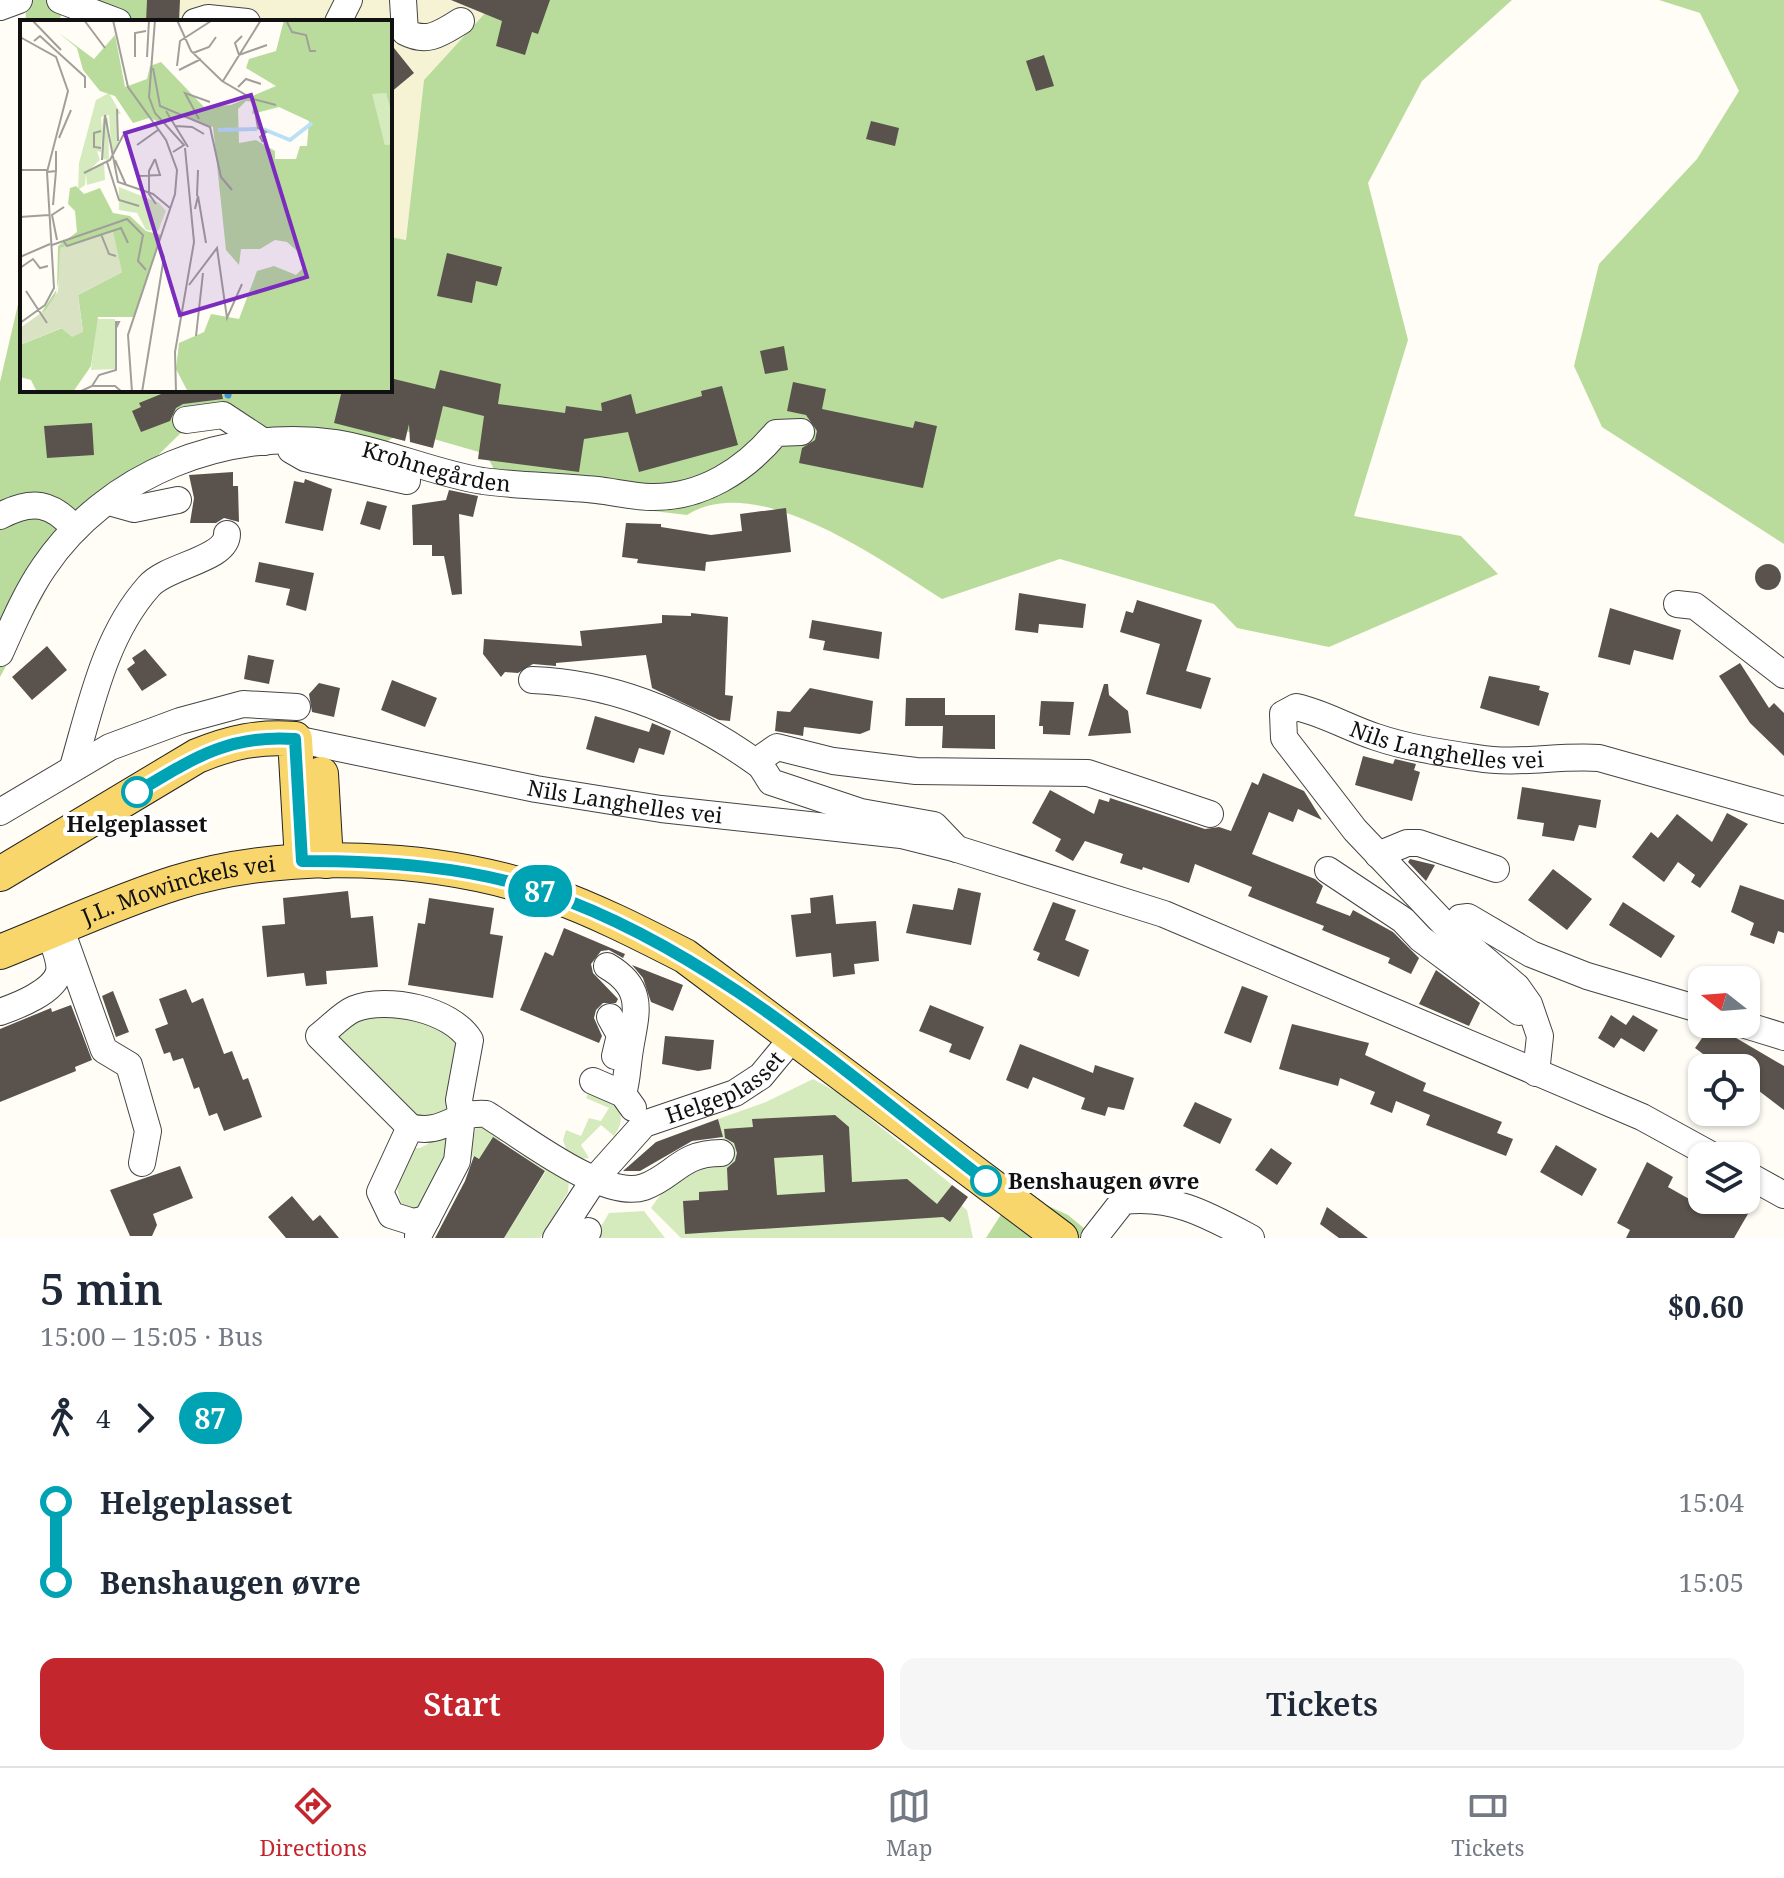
<!DOCTYPE html>
<meta charset="utf-8">
<style>
body{margin:0;font-family:"Noto Serif",serif;background:#f6f6f7;color:#1f2937;height:100vh;display:flex;flex-direction:column;font-size:30px;white-space:nowrap}
*{box-sizing:border-box;margin:0}
p{font-size:26px;color:#747a83}
.icon{flex:none;width:44px;height:44px;fill:none;stroke:currentColor;stroke-width:2;stroke-linecap:round;stroke-linejoin:round}
.map{position:relative;height:1238px;overflow:hidden}
.details{display:flex;flex-direction:column;background:#fff;flex:1}
.details>*{flex:none}
.badge{padding:0 16px;border-radius:26px;font-size:28px;line-height:52px}
.needle{width:52px;rotate:287deg}
.buttons{position:absolute;left:1688px;top:966px;display:grid;gap:16px}
.buttons a{display:grid;place-items:center;width:72px;height:72px;border-radius:16px;background:#fff;box-shadow:0 2px 6px #0004;font-size:40px}
.map>.badge{position:absolute;translate:-50% -50%;box-shadow:0 0 0 4px #fff}
.legs{display:flex;align-items:center;gap:12px;height:88px;padding:0 40px;font-size:26px}
.legs p{margin-inline-start:auto}
.overview{display:flex;align-items:center;justify-content:space-between;height:136px;padding:0 40px}
h1{font-size:44px;font-weight:600;line-height:60px}
.action{display:flex;gap:16px;margin-top:auto;padding:16px 40px}
.action a{flex:1;height:92px;border-radius:16px;background:#c4262e;color:#fff;font-size:32px;font-weight:600;line-height:92px;text-align:center}
.action a+a{background:#f6f6f7;color:#1f2937}
ul{padding:0 40px;list-style:none}
li{display:flex;align-items:center;gap:28px;height:80px;font-size:30px}
li i{display:grid;place-items:center;width:12px;height:100%;margin:0 10px;background:currentColor}
li i::after{content:'';width:20px;height:20px;margin:-10px;border:6px solid;border-radius:50%;background:#fff}
li p{margin-inline-start:auto}
li:first-child i{background:linear-gradient(#0000 50%,currentColor 0)}
li:last-child i{background:linear-gradient(currentColor 50%,#0000 0)}
.dock{display:flex;justify-content:space-around;align-items:center;height:112px;border-top:2px solid #e0e1e3;background:#fff;font-size:22px;color:#747a83}
.dock a{display:grid;justify-items:center;gap:4px}
.dock .active{color:#c4262e}
.map>svg:first-child{display:block}
.farmland{fill:#f6f3d4}
.green{fill:#d5ebbd}
.forest{fill:#b9dc9c}
.lines{fill:none;stroke-linecap:round;stroke-linejoin:round}
.stream{stroke:#3f96cf;stroke-width:7}
.building{fill:#5a524d;fill-rule:evenodd}
.minor-casing{stroke:#444;stroke-width:28}
.major-casing{stroke:#222;stroke-width:36}
.minor{stroke:#fff;stroke-width:26}
.major{stroke:#f9d66b;stroke-width:34}
.line-1-casing{stroke:#fff;stroke-width:18}
.line-1{stroke:#00a3b4;stroke-width:12}
.stop-1-dot{fill:#fff;stroke:#00a3b4;stroke-width:4}
.labels{text-anchor:middle;stroke-width:8;stroke-linejoin:round;paint-order:stroke}
.street-label{font-size:22px;fill:#111;stroke:#fff}
.stop-label{font-size:22px;font-weight:bold;fill:#111;stroke:#fff}
.inset-river{fill:none;stroke:#b9e0f7;stroke-width:4}
.inset-road{fill:none;stroke:#a09f9a;stroke-width:2}
.view{fill:#7b2cbf;fill-opacity:0.15;stroke:#7b2cbf;stroke-width:4}
.inset-edge{fill:none;stroke:#111;stroke-width:4}
</style>
<div class="map">
<svg width="1784" height="1238" viewBox="0 0 1784 1238">
<rect width="100%" height="100%" fill="#fffdf5"/>
<path class="farmland" d="M178 0H497L424 80 406 241 390 237V22H176Z"/>
<path class="green" d="M397 1013 459 1033 449 1106 444 1116 424 1123 337 1044 338 1030 348 1021Z
M813 1079 840 1094 952 1185 946 1193 967 1210 973 1238H681L651 1208 673 1177 719 1166 723 1140 718 1119 766 1102Z
M590 1089C611 1099 632 1111 614 1136L601 1125 581 1145 589 1158 581 1159 566 1149 563 1140 566 1130 581 1136 589 1118 601 1121 609 1108 586 1098Z
M481 1123 504 1136V1142L492 1138 479 1159 473 1156 470 1160 475 1130Z
M443 1136 451 1140 427 1212 409 1217C392 1192 397 1177 402 1148H420Z
M528 1152 569 1180 568 1192 540 1238H504L546 1171 523 1156Z
M644 1211 665 1238H594L609 1213Z"/>
<path class="forest" d="M25 0H69L58 22H26Z
M85 0H178L176 22H129Z
M497 0H1512L1422 81 1368 183 1408 340 1354 516 1461 536 1498 574 1329 647 1237 628 1214 604 1060 559 942 599C882 561 758 470 687 515L519 495 506 492 486 454 406 431 369 451 189 425 75 536 0 677V382L22 287V390H390V237L406 240 424 80Z
M1659 0H1784V544L1602 427 1574 366 1599 264 1697 159 1739 91 1700 13Z
M1016 1191 1068 1215 1096 1238H986Z"/>
<g class="lines">
<path class="stream" d="M228 395 229 390"/>
</g>
<path class="building" d="M147 0H180L179 22H146Z
M451 0H550L538 34 532 32 525 55 496 46 502 21Z
M390 43 414 73 390 93Z
M1044 55 1054 86 1036 91 1026 61Z
M871 121 899 128 895 146 866 139Z
M447 253 502 267 497 286 476 281 472 303 437 296Z
M784 346 788 370 765 374 760 351Z
M440 370 501 384 498 404 565 413 566 406 602 411 601 403 631 394 636 414 702 396 701 391 722 386 738 445 639 472 628 432 584 439 579 472 478 459 484 416 443 406 433 448 410 442 409 424 405 441 334 423 342 390H390V378L435 389Z
M793 382 826 389 822 409 913 428 915 421 937 426 923 488 799 463 802 448 815 440 817 431 806 415 787 411Z
M171 390H221L223 399 183 404 176 408 170 421 141 432 132 411 141 407 139 403Z
M92 423 94 455 47 458 44 426Z
M233 472V486H238L239 522 224 518 216 523H190L194 498 189 475Z
M305 479 332 489 323 531 285 523 294 481 304 483Z
M449 490 478 496 473 517 459 514 462 594 452 595 444 556H432V545H413L412 505 446 500Z
M367 501 387 506 380 530 360 524Z
M786 508 791 552 706 562 705 571 637 563 638 559 622 557 626 523 661 524V527L711 535 742 531 740 514Z
M259 562 314 573 306 611 286 605 290 589 255 582Z
M1755 577a13 13 0 1 1 26 0a13 13 0 1 1-26 0Z
M1019 593 1086 604 1083 628 1039 624 1038 633 1015 630Z
M1137 600 1202 620 1186 671 1211 678 1201 709 1146 694 1160 644 1120 632 1126 611 1133 613Z
M1610 608 1681 630 1673 660 1634 650 1630 665 1598 657Z
M691 613 728 617 725 695 733 696 730 721 719 720 652 688 646 655 556 663V666L533 664 518 673 505 672 501 677 483 654 484 639 582 646 580 631 662 623V615L691 616Z
M812 620 882 632 879 659 823 650 825 641 809 638Z
M47 646 67 670 32 700 12 677Z
M145 649 167 675 142 691 127 669 135 663 132 658Z
M248 655 274 660 269 684 244 679Z
M1740 663 1769 708 1774 703 1784 713V756L1750 723 1719 676Z
M1489 676 1540 686 1539 690 1549 693 1539 726 1480 708Z
M392 680 437 698 425 727 381 710Z
M319 683 340 688 334 717 312 712 309 694Z
M1104 684H1108L1109 695 1128 711 1131 733 1088 736Z
M810 688 873 701 870 730 860 734 804 727 803 736 775 731 777 711 790 712Z
M906 698H945V715H995V749L942 748 943 726H905Z
M1041 701 1074 702 1070 735 1043 734V726H1039Z
M595 716 649 732 652 723 671 731 664 755 639 748 634 763 586 749Z
M1363 756 1393 764 1395 759 1416 764 1414 770 1420 772 1412 801 1355 785Z
M1263 773 1304 791 1322 820 1298 809 1293 822 1269 812 1252 854 1315 879 1323 886 1316 903 1350 916 1353 910 1393 932 1419 958 1411 974 1388 963 1390 958 1322 930 1324 926 1248 896 1252 887 1195 864 1189 883 1143 867 1142 870 1120 863 1123 854 1085 841 1073 861 1055 851 1061 839 1032 823 1050 790 1094 814 1099 799 1109 802 1110 798 1205 829 1219 827 1231 831 1252 782 1258 785Z
M1522 787 1601 800 1596 828 1579 825 1574 841 1542 836 1544 823 1517 819Z
M1727 813 1748 824 1700 888 1691 882 1695 875 1678 862 1664 882 1632 857 1651 832 1658 838 1677 814 1712 842Z
M1410 859 1435 865 1426 881 1408 862Z
M1553 869 1592 899 1567 930 1528 900Z
M1740 885 1784 900V933L1778 931 1774 944 1750 935 1754 923 1731 912Z
M958 888 981 893 971 945 906 933 913 904 953 910Z
M348 891 351 918 373 916 378 967 326 971 327 984 306 986 304 973 267 977 262 926 285 924 283 898Z
M833 895 836 924 876 921 879 961 854 964 855 974 833 977 831 953 796 957 791 915 811 913 810 898Z
M429 898 494 908 490 934 503 936 493 998 408 985 418 923 425 924Z
M1053 902 1076 910 1065 940 1089 950 1079 977 1037 960 1040 953 1033 950Z
M1623 902 1675 936 1661 958 1609 925Z
M564 928 625 954 623 958 609 950 601 951 591 964 593 973 618 999 616 1003H603L596 1010 594 1018 602 1036 599 1043 520 1010 545 952 553 956Z
M632 965 683 985 673 1011 651 1002 643 978Z
M1436 970 1480 1003 1469 1026 1419 1004Z
M1242 986 1268 996 1251 1043 1224 1033Z
M186 989 192 1003 203 998 224 1054 232 1051 243 1080 248 1078 262 1117 224 1131 217 1113 209 1116 199 1087 194 1089 183 1058 173 1061 170 1052 164 1054 155 1029 168 1024 159 999Z
M113 991 129 1032 116 1037 102 996Z
M71 1005 92 1060 75 1067 76 1071 0 1102V1029L51 1008 52 1012Z
M930 1005 984 1027 970 1060 949 1052 952 1044 919 1031Z
M1611 1015 1626 1025 1633 1015 1658 1030 1644 1052 1621 1038 1614 1048 1598 1038Z
M1292 1024 1369 1043 1365 1055 1426 1083 1423 1091 1502 1122 1497 1133 1513 1139 1506 1156 1426 1125 1430 1115 1396 1101 1392 1113 1370 1104 1375 1092 1340 1078 1338 1086 1279 1069Z
M1712 1024 1722 1032 1725 1027 1731 1035 1784 1066V1110L1746 1081V1068H1722L1695 1048Z
M665 1036 714 1040 711 1069 698 1071 662 1064Z
M1020 1044 1093 1073 1095 1065 1134 1078 1124 1110 1108 1107 1105 1116 1081 1109 1085 1098 1033 1077 1028 1089 1006 1080Z
M1195 1102 1232 1119 1220 1144 1183 1126Z
M835 1115 849 1127 852 1182 907 1179 937 1204 952 1185 968 1197 950 1222 943 1217 685 1234 683 1201 699 1200V1192L728 1190 727 1168 735 1161 737 1153 734 1143 725 1138 724 1129 753 1127 752 1119ZM823 1155 825 1192 777 1195 774 1158Z
M718 1119 723 1137 692 1141 640 1171H623L656 1142Z
M493 1137 545 1171 504 1238H435L465 1181 474 1156 479 1159Z
M1556 1145 1597 1169 1582 1196 1540 1172Z
M1271 1148 1292 1163 1277 1185 1255 1170Z
M1647 1162 1673 1177 1668 1187 1691 1200H1756L1734 1238H1626L1630 1230 1617 1223Z
M180 1166 193 1198 153 1214 157 1225 152 1236H130L110 1190Z
M292 1196 313 1221 320 1215 339 1238H286L268 1217Z
M1327 1207 1368 1238H1339L1320 1224Z"/>
<g class="lines">
<defs>
<g id="minor">
<path d="M60 0 118 22"/>
<path d="M403 0 405 32C428 44 441 33 461 21"/>
<path d="M0 7 19 0"/>
<path d="M195 22 208 18 247 22"/>
<path d="M338 22 349 0"/>
<path d="M186 420 223 415 264 442"/>
<path d="M291 450 305 458 407 481"/>
<path d="M109 502 134 509 178 500"/>
<path d="M0 516C32 499 52 502 75 529"/>
<path d="M1677 604 1695 606 1784 675"/>
<path id="s1" d="M0 653C13 624 26 593 44 567 107 474 226 427 336 443 386 451 433 473 483 481 520 486 559 486 597 490 615 492 634 497 651 497 702 498 745 470 776 433L801 432"/>
<path d="M532 680C616 683 694 717 761 766"/>
<path id="s2" d="M295 739 536 789 661 809 901 835 957 849 1164 914 1642 1117 1713 1156"/>
<path d="M73 767C91 705 105 635 149 586 167 565 227 560 227 534"/>
<path d="M0 812 110 747 180 721 243 704 297 707"/>
<path d="M957 849 934 825 861 812 771 782 761 766 764 756 777 747 833 761 916 771 1088 773 1210 814"/>
<path d="M1378 855 1407 843H1419L1496 869"/>
<path d="M1328 870 1403 920 1421 939 1519 1012"/>
<path d="M60 927 104 1050 129 1065 148 1131 142 1163"/>
<path d="M1450 930 1460 918 1468 917 1531 954 1587 976 1702 1010"/>
<path d="M607 966C649 990 634 1017 629 1056 627 1070 627 1080 623 1094"/>
<path d="M0 1012C17 1006 54 992 59 972 61 962 55 949 52 940"/>
<path d="M610 1017 620 1035 615 1056"/>
<path d="M1742 1024 1784 1037"/>
<path id="s3" d="M1536 1073 1540 1036 1529 1004 1517 987 1450 930 1355 830 1284 738 1283 714 1296 707C1324 713 1348 728 1376 737 1408 748 1444 753 1477 758 1517 765 1558 755 1599 758L1784 810"/>
<path d="M593 1081 623 1094 633 1108"/>
<path d="M410 1127 380 1192 391 1215 413 1222 427 1219"/>
<path d="M1746 1174 1784 1195"/>
<path d="M418 1236 457 1161 462 1117 459 1100 470 1040C451 1009 387 996 354 1009 342 1014 330 1028 319 1036L410 1127C444 1136 455 1111 486 1114 521 1135 604 1201 644 1187 675 1176 680 1153 721 1153"/>
<path id="s4" d="M556 1238 594 1180 644 1124 735 1093 761 1076 795 1035"/>
<path d="M584 1238 588 1231"/>
<path d="M1094 1238 1123 1201C1173 1195 1208 1215 1251 1238"/>
</g>
<g id="major">
<path d="M321 774 326 861"/>
<path d="M0 874 197 756C231 742 259 736 295 739L302 861"/>
<path id="s5" d="M0 952C58 929 115 902 175 883 288 848 435 855 547 893 595 910 640 933 685 956L1061 1238"/>
</g>
</defs>
<use href="#minor" class="minor-casing"/>
<use href="#major" class="major-casing"/>
<use href="#minor" class="minor"/>
<use href="#major" class="major"/>
</g>
<g class="lines">
<defs>
<path id="line-1" d="M137 792C192 759 229 734 295 739L302 861C384 861 469 866 547 893 713 951 848 1075 986 1181"/>
</defs>
<use href="#line-1" class="line-1-casing"/>
<use href="#line-1" class="line-1"/>
</g>
<g class="stop-1-dot">
<circle cx="137" cy="792" r="14"/>
<circle cx="986" cy="1181" r="14"/>
</g>
<g class="labels">
<g class="street-label">
<text dy="8" stroke="none"><textPath href="#s1" startOffset="534">Krohnegården</textPath></text>
<text dy="8" stroke="none"><textPath href="#s3" startOffset="630">Nils Langhelles vei</textPath></text>
<text dy="8" stroke="none"><textPath href="#s2" startOffset="336">Nils Langhelles vei</textPath></text>
<text dy="8" stroke="none"><textPath href="#s5" startOffset="190">J.L. Mowinckels vei</textPath></text>
<text dy="8" stroke="none"><textPath href="#s4" startOffset="234">Helgeplasset</textPath></text>
</g>
<g class="stop-label">
<text x="137" y="832">Helgeplasset</text>
<text x="1008" y="1189" text-anchor="start">Benshaugen øvre</text>
</g>
</g>
<g transform="translate(20 20)">
<rect width="372" height="372" fill="#fffdf5"/>
<path d="M360 71 366 73 372 95 371 124 365 125 351 74ZM89 73 101 94H97L98 123 92 137 89 95 81 97 82 111 83 98H88L89 140 82 139 81 115V132L77 131 80 140 67 152 84 143 85 160 67 165 66 154 65 165 58 170 59 143 76 80ZM99 167 139 183 146 191 138 211 126 210 117 193 99 190ZM77 299H95V349L71 350Z" fill="#d5ebbd"/>
<path d="M264 0H372V95L366 73 352 74 365 125 371 124 372 106V372H168L156 349 159 323 184 312 191 294 219 299 237 251 254 246 276 255 283 248V236L267 222 255 220 240 229H221L219 245 206 230 193 107 158 95 143 103 129 98 113 103 95 76 80 71 63 50 57 28 39 13 74 39 95 15 105 67 127 59 130 46 141 42 184 87 211 85 256 66 226 48 229 39 256 31ZM226 81 234 82 232 94 259 87 289 101 287 126H280L276 139H255V131L236 120 219 123 218 89ZM56 166 64 174 80 168 93 193 110 196 126 211 141 215 114 297H78L71 346 53 372H17L11 360 0 357V325L42 308 63 312 58 275 102 252 40 228 42 245 35 277 26 290 0 308 21 293 37 269 38 226 57 212 55 191 48 184 50 168Z" fill="#b9dc9c" fill-rule="evenodd"/>
<path d="M93 211 102 252 58 275 63 312 52 317 41 308 0 325V308L26 290 38 271 40 228Z" fill="#d9e3c4"/>
<path class="inset-river" d="M243 109 270 120 292 103M198 110 237 109"/>
<path class="inset-road" d="M12 0 41 30M64 0 85 28M93 0 108 67 146 120 157 150 155 174 108 315 112 372M135 0 129 77 135 93 164 125 153 132M157 0 171 31 202 61 233 79 256 85M266 0 272 12 286 15 290 31H296M222 16 215 23 219 35 247 25M0 17 36 37 48 71 27 152 34 268 25 285 0 303M14 21 20 16 65 57V68M173 33 189 27 196 17M115 37V13L126 11M127 37 129 0M157 46 160 21 191 1M133 48 140 86 190 107 201 157 212 170M159 50 181 39M203 61 241 0M218 67 226 59 241 64M233 79 238 108 246 112 240 117 243 122M97 89 98 121M146 91 168 127M179 99 165 73 190 82M155 106 172 107 184 114M81 111 74 113V127L81 128M39 118 51 90M117 125 138 110M135 139 129 151V174L136 184M82 140 85 95 98 162 133 174 150 188M95 140 106 165M87 142 99 180 119 186M0 150H27M27 152 36 151V131M64 153 90 140 105 112M118 156 140 155 135 139M177 176 178 150M33 185 36 151M175 189 178 176 186 223M0 197 29 195M81 214 89 234 96 236M37 220 32 195 44 187M43 220 47 226 101 208 108 223M32 225 107 199 123 215 118 241 126 250M0 237 30 224M0 248 13 239 20 248 28 246M169 265 197 228 207 298 222 264M6 271 27 303M176 316 183 253M72 366 79 355 96 350V302H99L96 308M59 372 72 366H95L102 372M122 372 144 237 139 225M156 372 155 332 174 222 165 128"/>
<path class="view" d="M231 75 287 257 160 295 105 113Z"/>
<rect width="372" height="372" class="inset-edge"/>
</g>
</svg>
<div class="buttons">
<a><svg class="needle" viewBox="-14 -14 28 28"><path d="M0-13l5 13h-10z" fill="#e53935"/><path d="M0 13l5-13h-10z" fill="#747a83"/></svg></a>
<a><svg class="icon" aria-label="locate" viewBox="0 0 24 24"><circle cx="12" cy="12" r="6"/><path d="M12 2v4M12 18v4M2 12h4M18 12h4"/></svg></a>
<a><svg class="icon" aria-label="layers" viewBox="0 0 24 24"><path d="M12 4l9 5-9 5-9-5zM3 14l9 5 9-5"/></svg></a>
</div>
<b class="badge" style="left:540px;top:891px;background:#00a3b4;color:#fff">87</b>
</div>
<section class="details">
<div class="overview"><div><h1>5 min</h1><p>15:00 – 15:05 · Bus</p></div><b>$0.60</b></div>
<div class="legs"><svg class="icon" aria-label="walk" viewBox="0 0 24 24"><circle cx="13" cy="4" r="2"/><path d="M13 8l-2 6 4 7M11 14l-3 7M7 12l3-4h3l4 4"/></svg>4<svg class="icon" aria-label="forward" viewBox="0 0 24 24"><path d="M9 5l7 7-7 7"/></svg><b class="badge" style="background:#00a3b4;color:#fff">87</b></div>
<ul>
<li><i style="color:#00a3b4"></i><b>Helgeplasset</b><p>15:04</p></li>
<li><i style="color:#00a3b4"></i><b>Benshaugen øvre</b><p>15:05</p></li>
</ul>
<div class="action"><a>Start</a><a>Tickets</a></div>
</section>
<nav class="dock">
<a class="active"><svg class="icon" aria-label="directions" viewBox="0 0 24 24"><path d="M12 3l9 9-9 9-9-9zM9 14v-3h6M13 9l2 2-2 2"/></svg>Directions</a>
<a><svg class="icon" aria-label="map" viewBox="0 0 24 24"><path d="M3 6l6-2 6 2 6-2v14l-6 2-6-2-6 2zM9 4v14M15 6v14"/></svg>Map</a>
<a><svg class="icon" aria-label="tickets" viewBox="0 0 24 24"><path d="M3 7h18v10H3zM15 7v10"/></svg>Tickets</a>
</nav>
